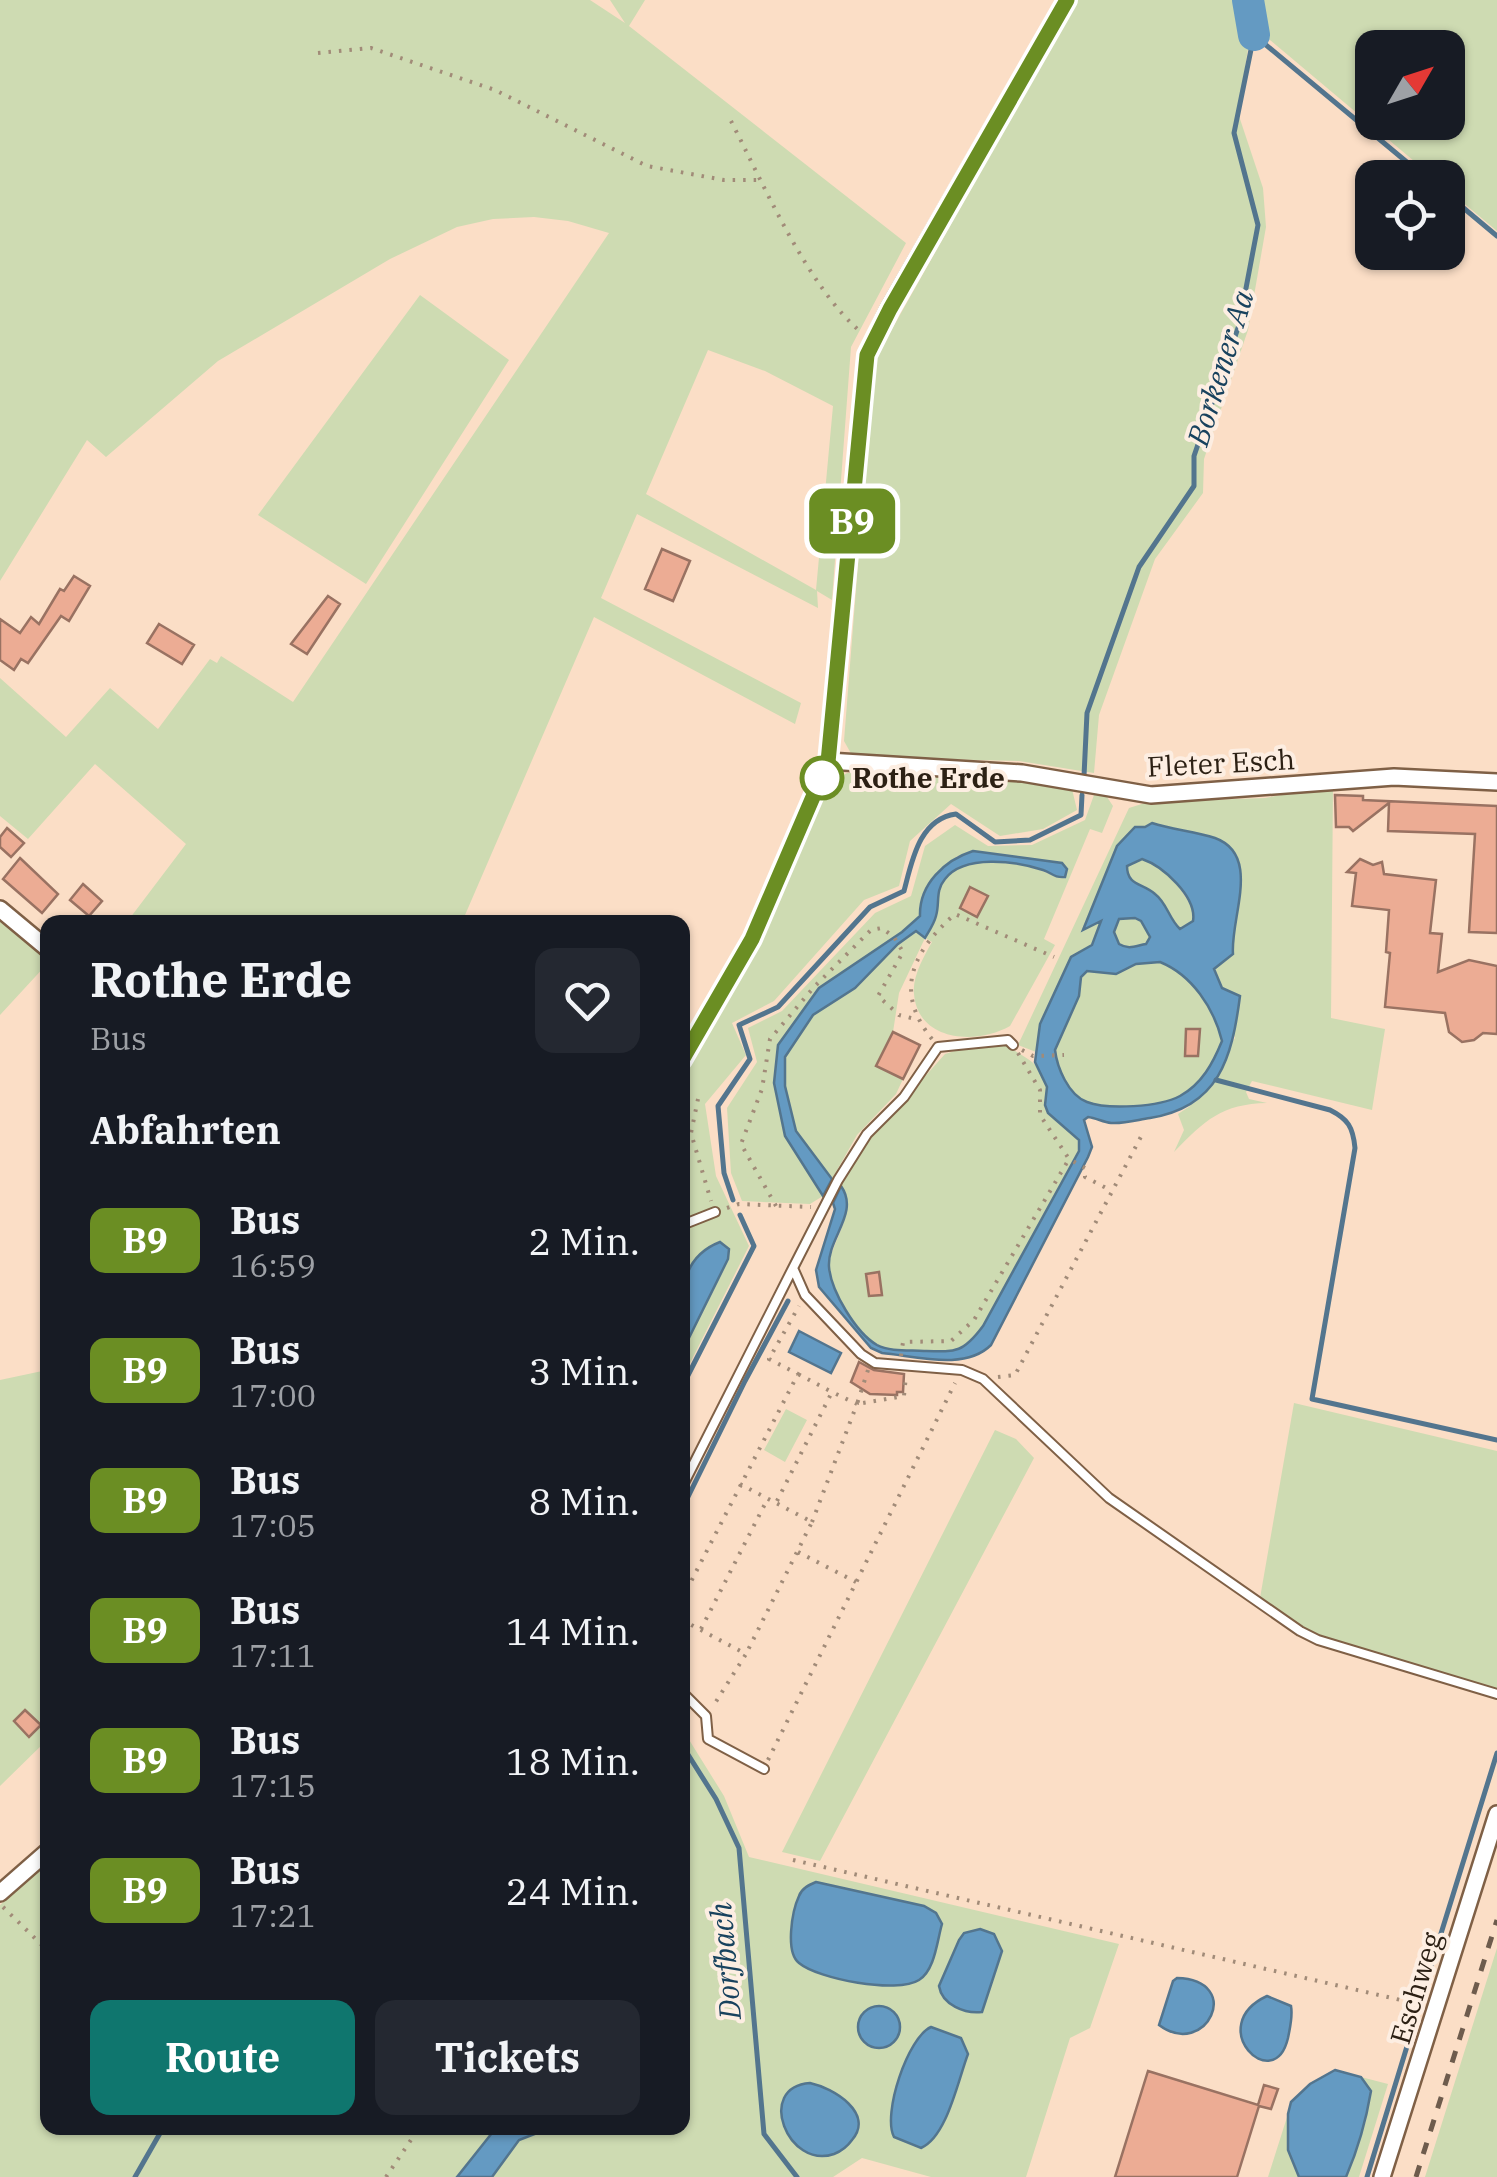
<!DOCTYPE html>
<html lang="de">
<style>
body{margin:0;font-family:"IBM Plex Serif",serif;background:#242831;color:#f1f3f6;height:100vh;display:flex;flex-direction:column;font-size:38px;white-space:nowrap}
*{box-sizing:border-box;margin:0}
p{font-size:32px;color:#9ea1a6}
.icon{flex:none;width:55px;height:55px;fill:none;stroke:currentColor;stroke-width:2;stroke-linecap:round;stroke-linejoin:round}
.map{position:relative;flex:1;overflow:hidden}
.drawer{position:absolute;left:40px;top:915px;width:650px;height:1220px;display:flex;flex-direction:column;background:#171b24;border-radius:20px;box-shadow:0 2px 8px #0004}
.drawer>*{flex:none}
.badge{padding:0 20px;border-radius:15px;font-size:35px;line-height:65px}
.needle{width:65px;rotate:51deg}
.buttons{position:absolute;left:1355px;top:30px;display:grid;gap:20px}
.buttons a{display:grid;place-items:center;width:110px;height:110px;border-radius:20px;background:#171b24;box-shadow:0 2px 8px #0004;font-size:50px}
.map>.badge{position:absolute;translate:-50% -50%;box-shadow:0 0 0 5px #fff}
h2{padding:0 50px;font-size:38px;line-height:90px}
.round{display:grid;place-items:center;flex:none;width:105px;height:105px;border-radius:20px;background:#242831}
.summary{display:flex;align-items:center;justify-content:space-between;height:170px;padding:0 50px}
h1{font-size:48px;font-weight:700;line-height:75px}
.button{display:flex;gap:20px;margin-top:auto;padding:20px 50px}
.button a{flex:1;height:115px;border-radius:20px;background:#0f766e;color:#fff;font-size:40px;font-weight:700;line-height:115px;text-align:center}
.button a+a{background:#242831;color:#f1f3f6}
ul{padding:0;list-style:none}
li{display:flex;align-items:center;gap:30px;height:130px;padding:0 50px}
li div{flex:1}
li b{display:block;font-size:38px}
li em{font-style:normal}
li .badge{min-width:110px;font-weight:700;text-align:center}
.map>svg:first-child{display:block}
.green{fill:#cedbb2;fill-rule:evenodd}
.water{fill:#649ac2;stroke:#53758e;stroke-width:2.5;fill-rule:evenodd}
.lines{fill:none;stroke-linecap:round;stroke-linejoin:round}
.stream{stroke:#53758e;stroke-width:5}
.river{stroke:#649ac2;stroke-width:32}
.building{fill:#ecac94;stroke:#997262;stroke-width:2.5}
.lane-casing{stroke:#7f6046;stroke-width:12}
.street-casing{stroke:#7f6046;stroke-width:20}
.path{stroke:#a18b78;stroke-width:4;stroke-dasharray:2.5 8;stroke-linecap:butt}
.lane{stroke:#fff;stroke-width:8}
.street{stroke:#fff;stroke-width:15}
.rail{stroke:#6e5c4d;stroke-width:5;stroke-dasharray:12 12;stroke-linecap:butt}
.line-casing{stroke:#fff;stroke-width:22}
.line{stroke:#6b8e23;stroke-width:15}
.stop-dot{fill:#fff;stroke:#6b8e23;stroke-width:5}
.labels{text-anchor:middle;stroke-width:8;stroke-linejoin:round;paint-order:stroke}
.street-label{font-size:28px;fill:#2c2014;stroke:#fdeee2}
.stop-label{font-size:28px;font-weight:bold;fill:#2c2014;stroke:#fdeee2;text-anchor:start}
.water-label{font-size:30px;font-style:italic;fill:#18425e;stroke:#fdeee2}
</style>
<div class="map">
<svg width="1497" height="2177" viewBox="0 0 1497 2177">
<rect width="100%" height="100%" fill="#fbdec6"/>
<path class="green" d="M0 0H590L625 23 610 0H645L629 26 906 243 851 347 832 600 817 591 818 608 637 514 601 598 801 703 795 724 594 617 462 922H127L186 844 95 764 28 839 0 816V678L66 737 110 688 158 729 210 659 217 663 221 656 293 702 609 233 568 221 534 217 493 219 457 227 390 259 218 361 106 457 87 440 0 581ZM708 350 765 371 833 406 816 590 646 494Z
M1077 0H1497V231L1448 190V178L1433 177 1264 35 1250 36 1238 113 1263 188 1266 227 1248 330 1204 459 1203 493 1155 559 1099 715 1094 773 1019 761 853 757 844 741 874 361ZM1372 48H1448V122H1372Z
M420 295 509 360 366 584 258 515Z
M847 773 1018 778 1072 789 1077 810 1043 829 1000 836 951 804 910 841 899 886 864 900 774 1001 732 1023 746 1055 705 1104 716 1176 749 1246 683 1377V1350L728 1259 694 1263 683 1278V1074L757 949 825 786Z
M1333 786 1331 1018 1385 1029 1372 1110 1252 1081 1246 1092 1249 1099 1267 1103C1222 1104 1205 1120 1174 1152L1184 1130 1178 1114 1190 1106 1235 1038 1213 969 1232 954C1230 918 1262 855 1215 838 1195 831 1173 830 1153 823L1117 846 1084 928 1101 920 1092 945 1071 957 1040 1023 1036 1052 1018 1045 1129 808 1148 802 1265 798Z
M1094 795 1107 797 1113 806 1102 833 1090 829 1044 939 1055 945 1010 1026C977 1045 918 1042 914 994 912 977 924 956 932 942L925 938 899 993 893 1032 877 1065 903 1079 896 1094 857 1135 832 1179 796 1131 785 1086V1057L789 1047 813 1015 855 988 898 944 917 931 925 937C928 931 934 923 936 916 940 903 935 891 945 879 968 849 1028 863 1056 877L1067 869 957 856 920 903V916L902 932 819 988 778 1045 774 1083 785 1136 823 1196 810 1204 742 1201 731 1173 727 1108 757 1062 748 1028 782 1011 875 913 911 896 925 846 955 825 988 846 1032 845 1085 820Z
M1142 859C1167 867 1183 891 1195 913L1193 921 1180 930C1171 921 1169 910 1162 901 1149 887 1127 889 1127 866Z
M1136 918 1141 921 1150 936 1146 944C1135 946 1130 950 1119 944L1114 932 1119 920Z
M0 919 48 958 47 964 0 1015Z
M1160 962C1192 975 1214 1008 1222 1041 1213 1064 1202 1084 1180 1096 1160 1107 1108 1109 1087 1102 1068 1095 1057 1067 1055 1050L1079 996 1081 977 1087 971 1116 974 1136 964Z
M1006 1045C1024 1058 1046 1064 1047 1090 1047 1094 1045 1103 1046 1106 1051 1123 1070 1128 1079 1141V1151L983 1326C963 1353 956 1352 924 1351 910 1350 890 1352 877 1345 856 1333 825 1283 830 1259 836 1235 857 1209 841 1186L871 1137 945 1054 961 1049Z
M47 1370V1740L0 1786V1380Z
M1294 1403 1497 1451V1691L1308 1631 1260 1598Z
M786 1409 807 1420 785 1462 764 1450Z
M995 1430 1016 1439 1034 1458 820 1861 782 1852Z
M683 1730 724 1796 749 1857 1119 1944 1090 2028 1070 2038 1026 2177H931L862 2158 833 2177H0V1905L47 1863 48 2128H682Z
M1497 1948V2177H1425Z
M1361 2077 1388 2084 1359 2177H1346L1366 2121 1371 2091Z
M1288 2114V2150L1299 2177H1268Z"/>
<path class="water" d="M1152 823C1173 830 1195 831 1215 838 1262 855 1230 918 1233 954L1214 969 1222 988 1240 996C1232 1058 1219 1107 1150 1118 1137 1120 1124 1124 1111 1123 1103 1122 1096 1118 1088 1117L1084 1120 1092 1147 1088 1157 991 1345C965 1371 916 1356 882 1353L871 1348 819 1287 816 1270 835 1209 833 1203 841 1186C860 1213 827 1238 829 1267 831 1291 856 1333 877 1345 890 1352 910 1350 924 1351 956 1352 963 1353 983 1326L1079 1151V1140L1048 1113 1045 1105 1047 1087 1035 1062 1040 1024 1071 957 1092 945 1101 921 1083 930 1117 846 1135 827H1145ZM1142 859C1163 866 1197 897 1193 921L1180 929C1169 919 1167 903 1155 894 1143 883 1127 886 1127 866ZM1135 918 1141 921 1150 937 1146 944C1135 946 1129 950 1119 944L1114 932 1119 919ZM1160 962C1192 975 1214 1008 1222 1041 1213 1063 1202 1084 1180 1096 1159 1107 1108 1110 1087 1102 1068 1095 1057 1067 1055 1050L1079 996 1081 977 1087 971 1116 974 1136 964Z
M973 851 1062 863 1067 869 1065 877C1054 878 1052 873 1043 870 1016 861 964 854 945 879 935 891 940 903 936 916 934 924 929 931 925 938L916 931 898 944 855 988 813 1015 785 1057V1086L796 1131 832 1179 823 1196 785 1136 774 1083 778 1045 819 988 902 932 920 916C919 884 945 860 973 851Z
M720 1242 729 1249 728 1259 683 1350C682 1309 673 1260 720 1242Z
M799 1331 841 1353 831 1373 789 1352Z
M816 1882 924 1906 936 1913 942 1924C937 1941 935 1970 919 1980 897 1994 818 1979 799 1963 785 1952 792 1911 799 1896 802 1888 809 1885 816 1882Z
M980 1929 994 1934 1002 1951 982 2012C965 2014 942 2005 939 1986L959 1940 964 1933Z
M1177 1978C1245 1980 1206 2060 1159 2025L1173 1981Z
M1267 1996 1291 2006C1293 2017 1290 2027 1288 2038 1274 2097 1203 2026 1267 1996Z
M858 2027a21 21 0 1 1 42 0a21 21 0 1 1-42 0Z
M931 2027 961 2038 968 2054C958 2080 947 2137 921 2148L894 2137C882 2114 908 2037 931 2027Z
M1335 2070 1361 2077 1371 2091C1366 2121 1358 2149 1346 2177H1299L1288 2150V2114L1291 2102 1310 2084Z
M810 2083C833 2088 875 2113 852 2140 847 2147 842 2151 834 2154 788 2170 755 2087 810 2083Z
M496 2128H550L519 2140 492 2177H457Z"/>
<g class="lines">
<path class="stream" d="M1448 195 1497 236
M1084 776 1087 713 1139 567 1194 486V456L1239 325 1258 225 1234 133 1254 35 1426 178
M1216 1080 1330 1110C1348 1119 1353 1127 1355 1148L1312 1399 1497 1440
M733 1200 724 1173 718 1106 750 1059 739 1025 778 1007 870 907 904 891C912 861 919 819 956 814L995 842 1030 840 1081 815 1082 795
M682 1387 754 1246 740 1215
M682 1509 745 1381 788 1301
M682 1745 716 1799 739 1848 764 2134 797 2177
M1430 1969 1497 1753
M135 2177 163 2128
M1367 2177 1416 2017"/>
<path class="river" d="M1248 0 1254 35"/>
</g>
<path class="building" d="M662 549 690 561 673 601 645 589Z
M74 576 90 586 69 621 61 616 28 663 21 659 14 670 0 660V619L20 633 31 617 39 624 60 589 64 591Z
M328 596 340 604 307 654 291 644Z
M159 624 194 645 182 664 147 643Z
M1335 795 1363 796V800L1497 806V933L1469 932 1475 834 1388 831 1389 803 1353 831 1349 827H1336Z
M7 828 24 843 11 857 0 847V837Z
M20 858 58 894 42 913 3 879Z
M1360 859 1373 865 1382 862 1384 874 1436 880 1430 933 1442 934 1438 972 1469 960 1497 966V1034L1483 1033 1474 1040 1462 1042 1449 1032 1445 1013 1385 1007 1390 953 1386 952 1389 910 1352 906 1356 873 1347 872Z
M83 884 102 901 89 916 70 900Z
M970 887 988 896 977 917 960 908Z
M1186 1029H1200L1198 1056H1185Z
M893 1032 920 1045 903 1079 876 1066Z
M879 1272 882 1295 869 1296 866 1274Z
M859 1362 874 1370 904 1374 903 1392H897V1395L870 1394 851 1382Z
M25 1710 41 1725 29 1737 14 1721Z
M1148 2071 1258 2105 1264 2085 1278 2089 1271 2109 1259 2106 1237 2177H1115Z"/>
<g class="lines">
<defs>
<path id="lane" d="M682 1225 715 1212
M793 1268 838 1180 867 1134 904 1097 938 1047 1008 1040 1013 1045
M682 1487 793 1268 805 1295 861 1354 875 1363 962 1370 983 1379 1109 1498 1300 1631 1318 1640 1497 1694
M682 1692 706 1716 708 1739 764 1769"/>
<path id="street" d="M828 761 1022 773 1151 795 1394 777 1497 782
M0 909 48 949
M682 1060 752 939 828 761 867 355 889 309 1067 0
M0 1893 48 1851
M1382 2177 1497 1814"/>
</defs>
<use href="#lane" class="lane-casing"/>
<use href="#street" class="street-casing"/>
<path class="path" d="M318 53 371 48 495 90 647 166 724 180H761
M731 121C764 185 808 288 862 333
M932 1039C893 991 913 951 955 914L1054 957
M1022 1050 1033 1056 1064 1055
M1018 1053 1040 1090V1115L1069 1159 1085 1168V1177L1112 1191
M698 1099 691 1133 711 1201
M776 1206 741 1144 762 1089 770 1039 814 987 871 930 882 928 894 937 903 952 878 996 899 1015 915 1019
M727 1208 739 1204 811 1207
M901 1356 903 1342 951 1341 974 1320 1069 1159
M868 1370 857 1404 904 1396 906 1375
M998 1377 1015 1375 1144 1131
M740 1484 812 1522 746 1654
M777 1501 832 1392 798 1374
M812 1522 857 1404 832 1392
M798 1552 856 1582
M682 1599 798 1374 769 1359 799 1306
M682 1620 746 1654 712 1708
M701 1629 767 1500
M768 1760 955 1383
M793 1860 1418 2004
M3 1907 48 1951
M386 2177 419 2128"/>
<use href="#lane" class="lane"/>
<use href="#street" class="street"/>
<path class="rail" d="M1416 2177 1497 1920"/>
</g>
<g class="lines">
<defs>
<path id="line" d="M682 1060 752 939 828 762 867 355 890 309 1067 0"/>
</defs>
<use href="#line" class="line-casing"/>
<use href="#line" class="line"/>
</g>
<circle class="stop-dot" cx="822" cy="778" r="20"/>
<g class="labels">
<g class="street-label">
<text transform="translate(1221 763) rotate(-3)" y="10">Fleter Esch</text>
<text transform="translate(1416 1988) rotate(-73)" y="10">Eschweg</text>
</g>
<g class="stop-label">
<text x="852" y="788">Rothe Erde</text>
</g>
<g class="water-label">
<text transform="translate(1221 368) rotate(-73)" y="10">Borkener Aa</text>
<text transform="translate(726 1961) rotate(-95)" y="10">Dorfbach</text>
</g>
</g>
</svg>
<div class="buttons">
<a><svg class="needle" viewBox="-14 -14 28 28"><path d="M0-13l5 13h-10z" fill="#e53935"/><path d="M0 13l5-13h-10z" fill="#9ea1a6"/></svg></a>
<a><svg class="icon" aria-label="locate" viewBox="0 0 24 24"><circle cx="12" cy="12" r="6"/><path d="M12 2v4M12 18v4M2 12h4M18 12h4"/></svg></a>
</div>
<b class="badge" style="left:852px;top:521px;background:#6b8e23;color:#fff">B9</b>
<section class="drawer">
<div class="summary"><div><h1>Rothe Erde</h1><p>Bus</p></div><a class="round"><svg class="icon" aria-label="heart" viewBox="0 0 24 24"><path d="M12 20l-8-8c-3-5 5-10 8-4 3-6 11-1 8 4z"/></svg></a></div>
<h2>Abfahrten</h2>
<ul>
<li><span class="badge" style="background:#6b8e23;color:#fff">B9</span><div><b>Bus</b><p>16:59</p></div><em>2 Min.</em></li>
<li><span class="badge" style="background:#6b8e23;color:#fff">B9</span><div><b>Bus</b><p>17:00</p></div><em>3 Min.</em></li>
<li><span class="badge" style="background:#6b8e23;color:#fff">B9</span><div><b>Bus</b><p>17:05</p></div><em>8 Min.</em></li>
<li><span class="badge" style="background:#6b8e23;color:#fff">B9</span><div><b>Bus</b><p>17:11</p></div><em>14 Min.</em></li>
<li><span class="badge" style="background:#6b8e23;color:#fff">B9</span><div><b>Bus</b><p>17:15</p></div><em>18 Min.</em></li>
<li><span class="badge" style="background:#6b8e23;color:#fff">B9</span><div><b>Bus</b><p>17:21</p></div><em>24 Min.</em></li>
</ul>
<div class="button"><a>Route</a><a>Tickets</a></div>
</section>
</div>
